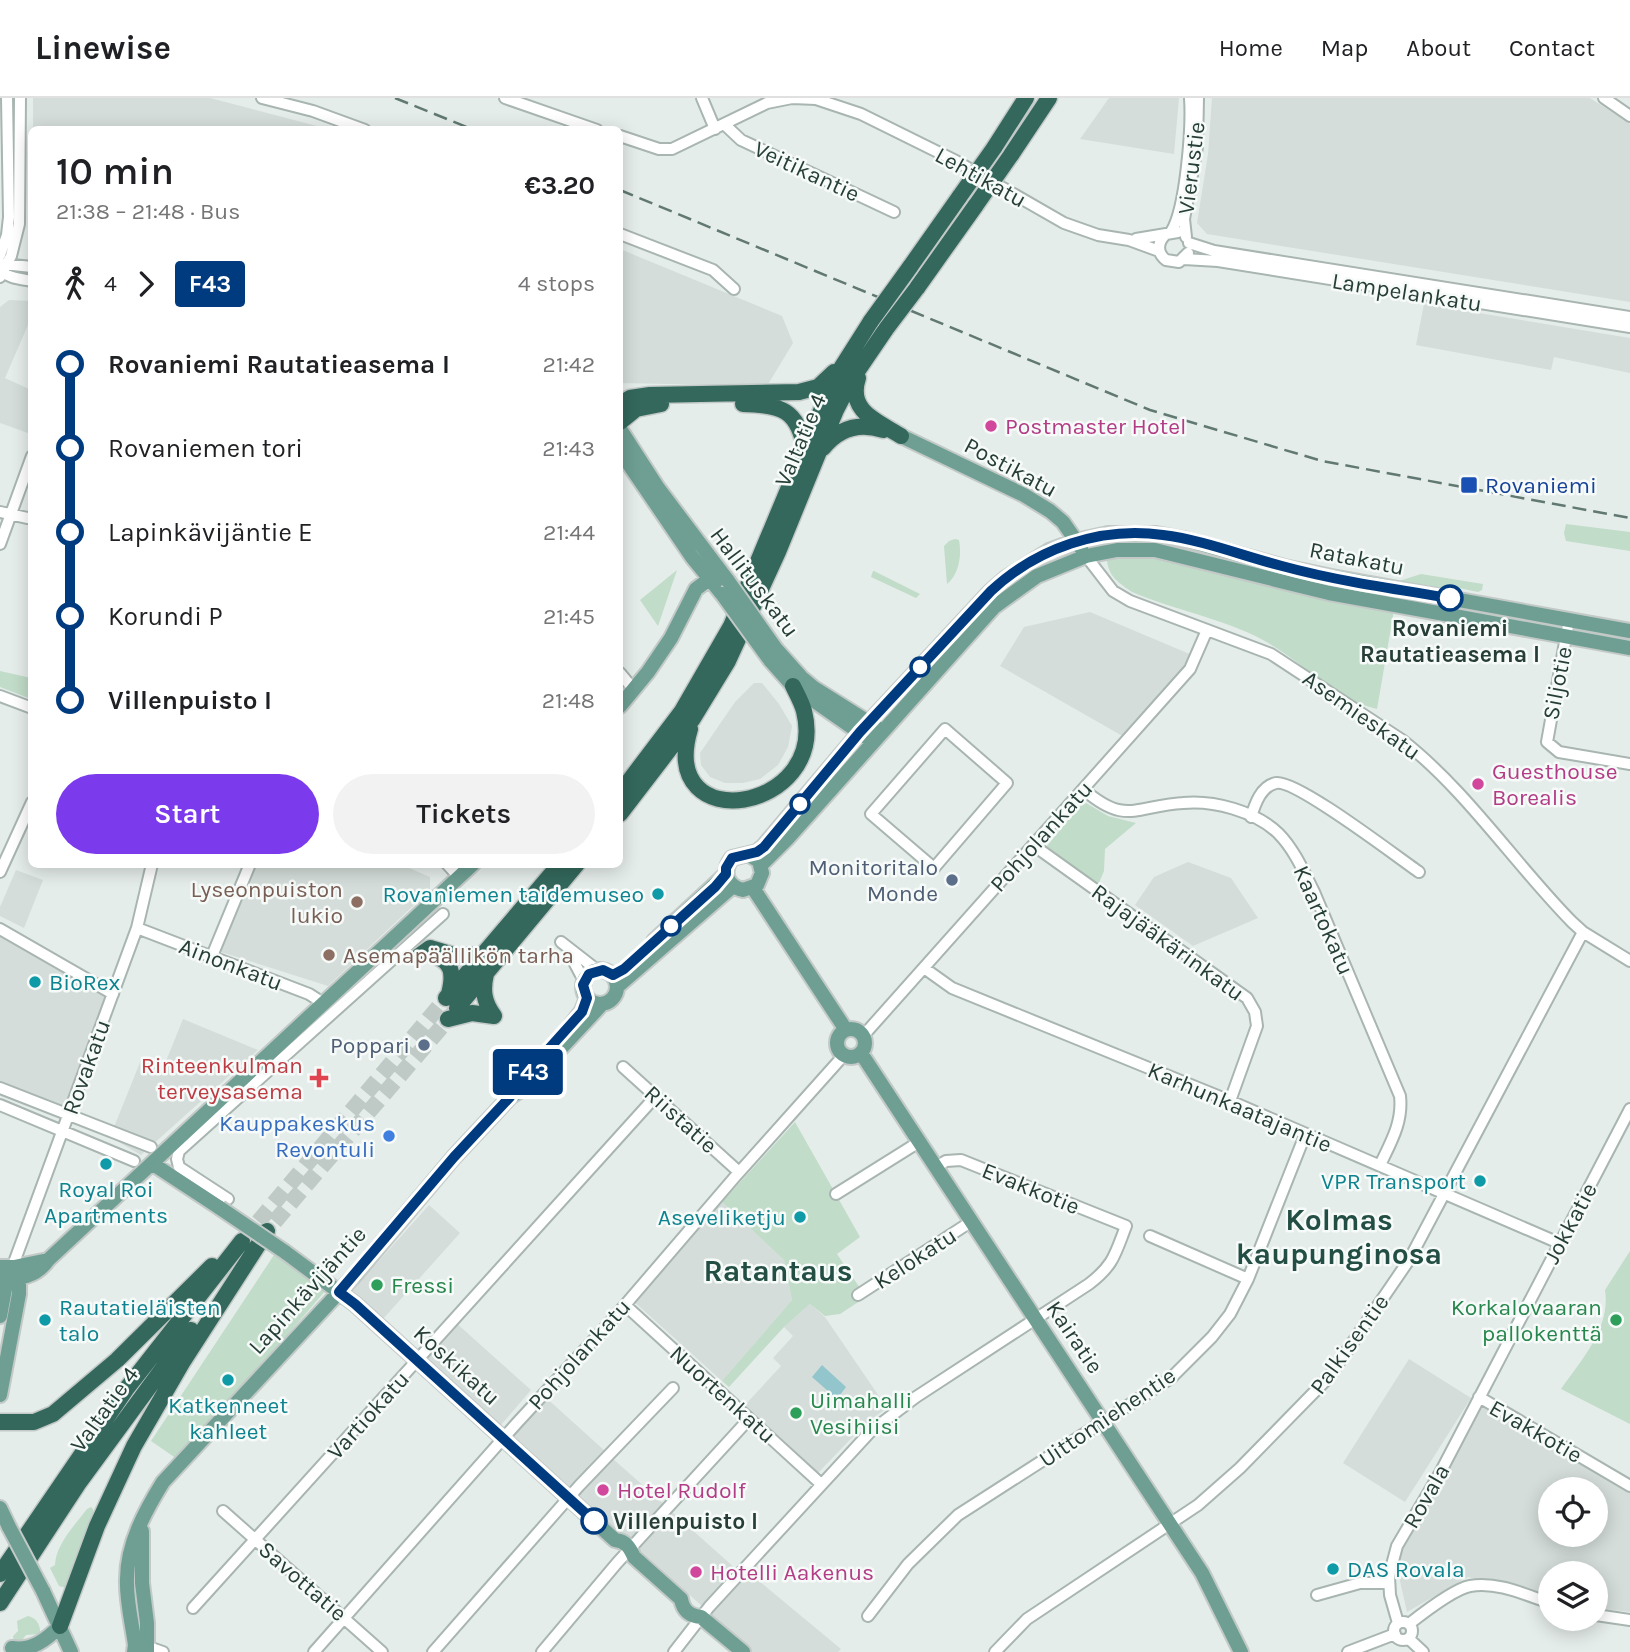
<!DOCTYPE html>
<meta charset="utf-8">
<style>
body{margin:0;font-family:Karla,sans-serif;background:#f2f2f2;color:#202124;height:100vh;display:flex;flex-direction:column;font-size:26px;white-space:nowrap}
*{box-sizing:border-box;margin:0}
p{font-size:23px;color:#757577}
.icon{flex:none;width:38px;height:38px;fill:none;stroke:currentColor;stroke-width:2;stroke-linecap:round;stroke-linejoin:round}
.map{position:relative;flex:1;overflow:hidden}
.drawer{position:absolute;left:28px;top:28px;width:595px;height:742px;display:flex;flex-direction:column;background:#fff;border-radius:10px;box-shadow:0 4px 18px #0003}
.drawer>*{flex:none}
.badge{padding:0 14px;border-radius:5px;font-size:24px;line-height:46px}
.tools{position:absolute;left:1538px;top:1379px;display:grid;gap:14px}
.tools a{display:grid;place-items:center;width:70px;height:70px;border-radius:50%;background:#fff;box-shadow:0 4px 18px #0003;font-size:35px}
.map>.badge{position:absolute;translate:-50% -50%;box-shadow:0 0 0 4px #fff}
.legs{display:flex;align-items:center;gap:10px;height:77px;padding:0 28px;font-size:23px}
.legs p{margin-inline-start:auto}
.summary{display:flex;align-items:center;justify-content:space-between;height:119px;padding:0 28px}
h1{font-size:38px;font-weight:600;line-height:52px}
.action{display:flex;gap:14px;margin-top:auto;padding:14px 28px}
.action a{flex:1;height:80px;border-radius:42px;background:#7c3aed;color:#fff;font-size:28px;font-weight:600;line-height:80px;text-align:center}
.action a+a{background:#f2f2f2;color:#202124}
ul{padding:0 28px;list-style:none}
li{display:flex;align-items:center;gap:24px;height:84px;font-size:26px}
li i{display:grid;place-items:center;width:10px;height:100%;margin:0 9px;background:currentColor}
li i::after{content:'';width:18px;height:18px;margin:-9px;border:5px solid;border-radius:50%;background:#fff}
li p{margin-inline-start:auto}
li:first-child i{background:linear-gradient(#0000 50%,currentColor 0)}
li:last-child i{background:linear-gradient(currentColor 50%,#0000 0)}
header{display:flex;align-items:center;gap:42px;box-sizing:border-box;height:98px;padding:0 35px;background:#fff;border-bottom:2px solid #e0e0e0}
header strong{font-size:33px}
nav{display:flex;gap:38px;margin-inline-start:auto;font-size:24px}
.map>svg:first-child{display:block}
.built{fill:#d4ddd9;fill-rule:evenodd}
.green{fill:#c1dcc8}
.water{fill:#93c5cd}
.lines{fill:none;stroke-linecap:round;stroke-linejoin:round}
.highway-tunnel{stroke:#bfcac6;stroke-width:16;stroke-dasharray:16 8;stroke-linecap:butt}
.minor-casing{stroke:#a8b5b1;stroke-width:14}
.major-casing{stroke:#c2c9c7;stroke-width:18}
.highway-casing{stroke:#c2c9c7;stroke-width:19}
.minor{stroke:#fff;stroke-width:10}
.major{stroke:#6e9f92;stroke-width:14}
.highway{stroke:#34685c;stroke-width:16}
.rail{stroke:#617972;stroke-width:2.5;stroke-dasharray:14 7;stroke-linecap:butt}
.major-bridge-casing{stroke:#c2c9c7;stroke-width:18;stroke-linecap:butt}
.highway-bridge-casing{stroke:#c2c9c7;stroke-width:19;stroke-linecap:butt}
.major-bridge{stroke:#6e9f92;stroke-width:14}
.highway-bridge{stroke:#34685c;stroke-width:16}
.line-1-casing{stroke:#fff;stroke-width:16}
.line-1{stroke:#003b80;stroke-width:10}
.hotel-dot{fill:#d1479c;stroke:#f6faf8;stroke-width:2.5}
.transit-dot{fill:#1a4fb4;stroke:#f6faf8;stroke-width:2.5}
.stop-1-dot{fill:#fff;stroke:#003b80;stroke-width:3.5}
.service-dot{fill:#5c6f8a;stroke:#f6faf8;stroke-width:2.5}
.culture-dot{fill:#0f9aa8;stroke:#f6faf8;stroke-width:2.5}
.education-dot{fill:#8d6e63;stroke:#f6faf8;stroke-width:2.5}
.health-dot{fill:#e0444e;stroke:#f6faf8;stroke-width:2.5}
.shop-dot{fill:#3f7fe0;stroke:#f6faf8;stroke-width:2.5}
.leisure-dot{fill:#2e9e5b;stroke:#f6faf8;stroke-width:2.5}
.labels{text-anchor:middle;stroke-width:5;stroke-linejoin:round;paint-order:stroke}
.street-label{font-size:23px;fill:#263e37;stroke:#f6faf8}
.hotel-label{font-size:23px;fill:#b23c85;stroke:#f6faf8;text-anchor:start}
.transit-label{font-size:23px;fill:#164399;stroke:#f6faf8;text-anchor:start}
.stop-label{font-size:23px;font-weight:bold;fill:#263e37;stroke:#f6faf8}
.service-label{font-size:23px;fill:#4e5e75;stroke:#f6faf8;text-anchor:end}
.education-label{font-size:23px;fill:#785e54;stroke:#f6faf8;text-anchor:end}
.culture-label{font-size:23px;fill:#0d838f;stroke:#f6faf8;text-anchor:end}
.health-label{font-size:23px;fill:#be3a42;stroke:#f6faf8;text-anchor:end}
.shop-label{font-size:23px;fill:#366cbe;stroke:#f6faf8;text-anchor:end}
.leisure-label{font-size:23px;fill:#27864d;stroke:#f6faf8;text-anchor:start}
.district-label{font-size:30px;font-weight:bold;fill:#234e43;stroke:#f6faf8}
</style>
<header>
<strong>Linewise</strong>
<nav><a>Home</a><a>Map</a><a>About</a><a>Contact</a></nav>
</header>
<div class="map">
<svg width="1630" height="1554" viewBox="0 0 1630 1554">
<rect width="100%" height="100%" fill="#e5edea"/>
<path class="built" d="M33 0H210L328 31H33Z
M1109 0H1179L1174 56 1080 41Z
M1212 0H1590L1630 26V204L1207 136 1197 125 1208 56Z
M620 151 782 218 793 245 767 288 620 285Z
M9 202 31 203V220L5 280 31 292V336L0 325V209Z
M1424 206 1630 240V275L1554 259 1551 272 1416 247Z
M1090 514 1192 557 1126 640 1000 568 1024 529Z
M754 585H762L779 606 792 628 788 649 778 667 760 681 743 685H725L710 679 701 667 700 655 735 604Z
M1188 764 1231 780 1258 820 1193 848 1135 807 1154 779Z
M255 767H402L430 779V792L328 888 221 854Z
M16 772 43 782 24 830 0 818V809Z
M0 834 108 897 63 1018 0 996Z
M183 921 258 952 141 1057 110 1039 141 962 164 968Z
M722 1104 784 1162 792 1202 722 1283 631 1201Z
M429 1107 460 1135 383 1221 352 1193Z
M810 1206 825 1219 887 1310 866 1325 818 1375 745 1307 781 1268 773 1260 793 1238 784 1229Z
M454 1223 531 1292 500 1328 422 1259Z
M1409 1261 1471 1300 1405 1404 1343 1365Z
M543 1297 605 1353 571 1391 508 1336Z
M1478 1306 1630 1393V1514L1596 1510V1475H1550V1500L1468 1479 1407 1514 1395 1461ZM1550 1391H1596V1437H1550Z
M612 1360 664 1406 630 1444 578 1398Z
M671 1413 736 1471 703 1509 638 1450Z
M747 1473 841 1551 838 1554H752L708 1517Z"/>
<path class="green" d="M1566 426 1630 434V453L1566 443 1564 435Z
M955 441 959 442C962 456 959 477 947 486L944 448 949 443Z
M1148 457 1314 498 1394 512 1377 611C1330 599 1304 564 1263 542 1222 520 1174 512 1132 494 1119 485 1109 479 1107 463L1121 458Z
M677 472 658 528 640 502Z
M873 473H874L920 496 916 500 871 479Z
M1421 476 1483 486 1482 492 1478 494 1459 490H1437L1399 483Z
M0 573 31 580V601L0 589Z
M1086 705 1108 718 1136 725 1105 751 1104 773 1098 787 1046 749 1079 709Z
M795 1024 860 1139 837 1156 866 1199 840 1216 825 1218 810 1206 784 1229 729 1289 722 1283 792 1202 784 1162 722 1104Z
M1630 1153V1326L1561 1291C1581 1262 1611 1230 1605 1192Z
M274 1157 326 1192 180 1363 151 1343Z
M91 1409 93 1411V1424L66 1490 59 1488 50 1470 55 1467C56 1446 75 1427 87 1411Z
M28 1518C37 1520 41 1528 40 1536L26 1537 20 1545 14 1544 13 1538 18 1533 17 1523Z"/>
<path class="water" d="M822 1267 846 1289 837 1301 812 1279Z"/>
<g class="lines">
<path class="highway-tunnel" d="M243 1142 446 900
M259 1142 456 912"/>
<defs>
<path id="minor" d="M262 0 313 13 365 32
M505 0 597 32
M702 0 715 31
M1604 0 1630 18
M724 26 741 42 894 114
M620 38 659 51H672L767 5 792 0 816 1 861 16 956 63 1064 125 1098 137 1129 142 1159 153
M1171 134C1186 111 1192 29 1190 0
M620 136 713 172 734 191
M1165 137C1157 145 1157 155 1166 162L1179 164 1188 155
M1186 139 1184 121 1197 49 1198 0
M1136 141 1178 134
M1189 145 1214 153 1630 219
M0 157 7 137 9 119 7 0
M1184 161 1218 163 1630 229
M3 166 32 169
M0 171C6 180 21 181 32 183
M0 179 11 158 19 126 20 0
M0 414 32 421
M0 446 32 358
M1086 458 1113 493 1130 503 1271 556 1402 642C1467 693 1514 765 1572 824L1583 834 1630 863
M1569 522 1547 644 1559 654 1630 666
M620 575 634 592
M0 598 32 610
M945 631 1007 685 934 770 871 716Z
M1083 691C1126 728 1135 708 1183 705 1213 702 1255 713 1278 735 1294 751 1304 774 1314 794L1400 998C1403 1024 1391 1044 1380 1067
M1251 719C1255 706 1261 688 1276 685 1296 681 1397 759 1419 774
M1033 747 1247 900 1255 914 1257 928 1230 1003
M447 766 459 779
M0 774 32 704
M137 830 309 896 323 905
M0 831 113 896
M561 844 597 872
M573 856 574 864 584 883
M212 858 250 766
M924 870 952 890 1230 1003 1559 1145
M863 938 1190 571 1207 532
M623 969 739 1074
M0 990 151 1049
M0 1007 134 1063
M836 1096 919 1044
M228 1101 179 1069 177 1061 179 1053 443 816
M1150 1138 1248 1181
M12 1170 137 830 152 766
M858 1197 972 1123
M625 1207 821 1386
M1479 1299 1630 1388
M223 1413 382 1554
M1317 1497 1360 1485H1389
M193 1510 656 998
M1596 1517 1630 1522
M868 1518 908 1466 958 1417 1171 1280 1212 1239 1230 1216 1248 1181 1305 1037
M1394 1533a9 9 0 1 1 18 0a9 9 0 1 1-18 0Z
M1398 1525 1390 1497 1389 1478 1397 1448 1440 1375 1630 1011
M1409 1526C1423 1515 1454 1491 1470 1488 1497 1483 1526 1497 1550 1505
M1409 1541 1423 1554
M143 1547 163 1554
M314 1554 516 1326 613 1221 734 1080 844 957
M433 1554 579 1388 673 1290
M542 1554 617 1465 749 1321
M674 1554 709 1509 871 1333 916 1299 1089 1186C1114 1167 1115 1156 1126 1128L961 1062 946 1063 935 1070
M995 1554 1027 1521 1198 1407 1240 1370 1329 1279 1409 1162 1583 834
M1348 1554 1395 1536"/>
<path id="major" d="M620 331 658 390 728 483
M901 338 1024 397 1050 413 1063 424 1081 450
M620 353 692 459 722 496
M776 551 801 579 814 590 876 629
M770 562 793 588 866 639
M620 608 648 574 671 540 696 491 716 476
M748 756 759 763 762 775 757 787 743 792C726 788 722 773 732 760L757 754 763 749 860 634 991 493 1006 480 1049 453 1076 443 1108 436H1156L1183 441 1284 469 1332 479 1630 533
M761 767 787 741 994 509 1037 478 1086 458 1117 452H1155L1329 495 1630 550
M753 790 846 932
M654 843 726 776
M583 889a17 17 0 1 1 34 0a17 17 0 1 1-34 0Z
M618 888 733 788
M572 926 582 913 587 900
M837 945a14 14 0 1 1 28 0a14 14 0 1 1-28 0Z
M861 955 1202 1475 1241 1554
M153 1066 220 1110
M285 1154 355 1206 615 1442C626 1443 630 1450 634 1459L681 1501C683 1512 689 1518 701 1519L743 1554
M0 1169H14L48 1162
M0 1180C20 1181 36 1179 48 1162L473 766
M0 1218 7 1180 11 1172
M0 1297 19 1196V1180L12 1170
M0 1410 9 1429
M142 1433V1485L147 1525V1554
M43 1493 71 1554
M12 1550C32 1553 46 1542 60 1528
M134 1554 135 1547C132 1525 126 1502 127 1481 127 1446 145 1413 163 1384L355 1177 454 1059 510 999 524 990 602 906"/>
<path id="highway" d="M994 50 1026 0
M1011 57 1049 0
M910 169 960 98
M917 190 976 107
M858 280C847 313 877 323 901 338
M620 306 630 300 650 297 799 294 818 289 834 274
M743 306C781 307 798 311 805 352
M620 324 636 311 661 306
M823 350C839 330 859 324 883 332
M690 631C657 742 829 714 804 613 802 605 797 596 793 588
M620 695 682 613 731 528 823 308 838 275 871 223
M620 716 692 622 728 563 778 454 836 312 852 281 886 231
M432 857C453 863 454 876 449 896
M419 858 430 850 457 858 482 857
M486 876C482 893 484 904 494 918
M446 900 560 766
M457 910 577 766
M448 921 472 915 494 918
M0 1324H34L53 1316 117 1262 212 1168
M0 1476 127 1290 242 1143
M0 1505 78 1386 191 1232
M60 1528 97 1428 134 1348 182 1265 267 1133"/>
</defs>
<use href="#minor" class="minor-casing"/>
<use href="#major" class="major-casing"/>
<use href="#highway" class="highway-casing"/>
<use href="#minor" class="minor"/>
<use href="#major" class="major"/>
<use href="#highway" class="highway"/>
<path class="rail" d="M395 0 474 32
M620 92 1150 312 1322 363 1630 420"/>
<defs>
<path id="major-bridge" d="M728 483 776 551
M722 496 770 562
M220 1110 285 1154
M9 1429 43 1493"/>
<path id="highway-bridge" d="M960 98 994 50
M976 107 1011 57
M871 223 910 169
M886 231 917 190"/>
</defs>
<use href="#major-bridge" class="major-bridge-casing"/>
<use href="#highway-bridge" class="highway-bridge-casing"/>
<use href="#major-bridge" class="major-bridge"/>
<use href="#highway-bridge" class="highway-bridge"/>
</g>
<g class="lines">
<defs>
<path id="line-1" d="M594 1423 355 1206 339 1194 454 1059 510 999 518 985 582 914 587 900 583 887 589 876 603 872 613 877 624 871 715 789 726 776V770L732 760 757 754 764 749 860 634 991 493C1037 450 1101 428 1163 437 1203 442 1243 458 1282 468 1337 483 1394 491 1450 500"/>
</defs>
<use href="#line-1" class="line-1-casing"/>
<use href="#line-1" class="line-1"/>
</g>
<g class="hotel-dot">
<circle cx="991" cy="328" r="7"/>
<circle cx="1478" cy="686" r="7"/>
<circle cx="603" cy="1392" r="7"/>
<circle cx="696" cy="1474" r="7"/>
</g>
<rect class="transit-dot" x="1460" y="378" width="18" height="18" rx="3.5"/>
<g class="stop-1-dot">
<circle cx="1450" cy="500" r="12"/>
<circle cx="920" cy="569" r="9"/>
<circle cx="800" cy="706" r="9"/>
<circle cx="671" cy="828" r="9"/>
<circle cx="594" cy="1423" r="12"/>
</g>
<g class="service-dot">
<circle cx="952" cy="782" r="7"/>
<circle cx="424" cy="947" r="7"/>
</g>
<g class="culture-dot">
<circle cx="658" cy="796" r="7"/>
<circle cx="35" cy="884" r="7"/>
<circle cx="106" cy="1066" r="7"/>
<circle cx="1480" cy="1083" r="7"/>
<circle cx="800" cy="1119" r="7"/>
<circle cx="45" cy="1222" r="7"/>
<circle cx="228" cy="1282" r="7"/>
<circle cx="1333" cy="1471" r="7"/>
</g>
<g class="education-dot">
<circle cx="357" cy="804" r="7"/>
<circle cx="329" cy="857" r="7"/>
</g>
<path class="health-dot" d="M315.5 969.5h7v7h7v7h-7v7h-7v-7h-7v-7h7z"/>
<circle class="shop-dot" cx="389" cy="1038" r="7"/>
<g class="leisure-dot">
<circle cx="377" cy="1187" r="7"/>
<circle cx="1616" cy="1222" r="7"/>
<circle cx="796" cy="1315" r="7"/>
</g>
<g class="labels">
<g class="street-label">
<text transform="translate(1191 70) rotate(-83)" y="8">Vierustie</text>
<text transform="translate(807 73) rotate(25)" y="8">Veitikantie</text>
<text transform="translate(981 79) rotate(29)" y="8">Lehtikatu</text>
<text transform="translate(1407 194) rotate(9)" y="8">Lampelankatu</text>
<text transform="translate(800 342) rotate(-67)" y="8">Valtatie 4</text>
<text transform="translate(1011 369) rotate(28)" y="8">Postikatu</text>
<text transform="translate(1357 460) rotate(11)" y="8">Ratakatu</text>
<text transform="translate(755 484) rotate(53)" y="8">Hallituskatu</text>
<text transform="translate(1557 585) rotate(-79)" y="8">Siljotie</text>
<text transform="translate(1362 617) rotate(35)" y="8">Asemieskatu</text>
<text transform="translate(1041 738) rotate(-48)" y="8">Pohjolankatu</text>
<text transform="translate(1324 822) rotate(66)" y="8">Kaartokatu</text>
<text transform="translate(1168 844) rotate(36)" y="8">Rajajääkärinkatu</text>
<text transform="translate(231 866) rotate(21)" y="8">Ainonkatu</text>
<text transform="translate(86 969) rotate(-70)" y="8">Rovakatu</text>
<text transform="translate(1240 1009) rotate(23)" y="8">Karhunkaatajantie</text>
<text transform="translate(681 1021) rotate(42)" y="8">Riistatie</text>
<text transform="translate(1031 1090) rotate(22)" y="8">Evakkotie</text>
<text transform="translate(1570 1125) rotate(-62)" y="8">Jokkatie</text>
<text transform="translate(915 1160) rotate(-33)" y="8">Kelokatu</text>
<text transform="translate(307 1192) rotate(-48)" y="8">Lapinkävijäntie</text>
<text transform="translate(1075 1239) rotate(56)" y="8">Kairatie</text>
<text transform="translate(1349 1246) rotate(-54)" y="8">Palkisentie</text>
<text transform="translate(579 1256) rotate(-48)" y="8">Pohjolankatu</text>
<text transform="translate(457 1267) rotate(42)" y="8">Koskikatu</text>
<text transform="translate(723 1296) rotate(42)" y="8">Nuortenkatu</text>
<text transform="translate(104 1311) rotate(-54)" y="8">Valtatie 4</text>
<text transform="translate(368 1317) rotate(-48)" y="8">Vartiokatu</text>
<text transform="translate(1107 1319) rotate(-34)" y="8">Uittomiehentie</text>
<text transform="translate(1536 1333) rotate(30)" y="8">Evakkotie</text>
<text transform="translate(1426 1398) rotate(-60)" y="8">Rovala</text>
<text transform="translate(303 1483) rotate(41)" y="8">Savottatie</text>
</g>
<g class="hotel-label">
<text x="1005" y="336">Postmaster Hotel</text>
<text x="1492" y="681">Guesthouse<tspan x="1492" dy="26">Borealis</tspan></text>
<text x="617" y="1400">Hotel Rudolf</text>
<text x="710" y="1482">Hotelli Aakenus</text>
</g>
<g class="transit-label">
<text x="1485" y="395">Rovaniemi</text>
</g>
<g class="stop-label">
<text x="1450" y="538">Rovaniemi<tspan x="1450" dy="26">Rautatieasema I</tspan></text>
<text x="613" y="1431" text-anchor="start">Villenpuisto I</text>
</g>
<g class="service-label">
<text x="938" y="777">Monitoritalo<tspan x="938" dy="26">Monde</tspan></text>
<text x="410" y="955">Poppari</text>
</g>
<g class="education-label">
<text x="343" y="799">Lyseonpuiston<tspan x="343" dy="26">lukio</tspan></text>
<text x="343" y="865" text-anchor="start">Asemapäällikön tarha</text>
</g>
<g class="culture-label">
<text x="644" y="804">Rovaniemen taidemuseo</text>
<text x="49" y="892" text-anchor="start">BioRex</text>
<text x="1466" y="1091">VPR Transport</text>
<text x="106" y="1099" text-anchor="middle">Royal Roi<tspan x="106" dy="26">Apartments</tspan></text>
<text x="786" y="1127">Aseveliketju</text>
<text x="59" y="1217" text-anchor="start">Rautatieläisten<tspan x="59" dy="26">talo</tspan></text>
<text x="228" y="1315" text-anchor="middle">Katkenneet<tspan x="228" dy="26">kahleet</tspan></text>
<text x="1347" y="1479" text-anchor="start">DAS Rovala</text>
</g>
<g class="health-label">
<text x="303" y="975">Rinteenkulman<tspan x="303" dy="26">terveysasema</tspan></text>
</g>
<g class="shop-label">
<text x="375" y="1033">Kauppakeskus<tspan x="375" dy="26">Revontuli</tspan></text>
</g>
<g class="leisure-label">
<text x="391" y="1195">Fressi</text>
<text x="1602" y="1217" text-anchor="end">Korkalovaaran<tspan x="1602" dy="26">pallokenttä</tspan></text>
<text x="810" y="1310">Uimahalli<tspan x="810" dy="26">Vesihiisi</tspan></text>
</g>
<g class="district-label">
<text x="1339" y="1132">Kolmas<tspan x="1339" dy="34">kaupunginosa</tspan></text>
<text x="778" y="1183">Ratantaus</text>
</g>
</g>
</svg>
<div class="tools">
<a><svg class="icon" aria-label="locate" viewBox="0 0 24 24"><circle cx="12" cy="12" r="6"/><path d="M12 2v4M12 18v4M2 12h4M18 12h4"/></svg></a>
<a><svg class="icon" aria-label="layers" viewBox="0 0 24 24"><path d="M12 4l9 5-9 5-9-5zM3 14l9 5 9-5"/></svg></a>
</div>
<b class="badge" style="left:528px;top:974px;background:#003b80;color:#fff">F43</b>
<section class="drawer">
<div class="summary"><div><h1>10 min</h1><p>21:38 – 21:48 · Bus</p></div><b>€3.20</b></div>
<div class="legs"><svg class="icon" aria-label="walk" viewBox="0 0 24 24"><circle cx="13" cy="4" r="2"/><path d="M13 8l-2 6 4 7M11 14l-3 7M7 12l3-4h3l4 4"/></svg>4<svg class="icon" aria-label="forward" viewBox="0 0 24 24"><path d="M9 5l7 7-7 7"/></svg><b class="badge" style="background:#003b80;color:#fff">F43</b><p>4 stops</p></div>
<ul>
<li><i style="color:#003b80"></i><b>Rovaniemi Rautatieasema I</b><p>21:42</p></li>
<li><i style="color:#003b80"></i><span>Rovaniemen tori</span><p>21:43</p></li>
<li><i style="color:#003b80"></i><span>Lapinkävijäntie E</span><p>21:44</p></li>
<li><i style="color:#003b80"></i><span>Korundi P</span><p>21:45</p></li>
<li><i style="color:#003b80"></i><b>Villenpuisto I</b><p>21:48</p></li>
</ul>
<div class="action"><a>Start</a><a>Tickets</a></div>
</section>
</div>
